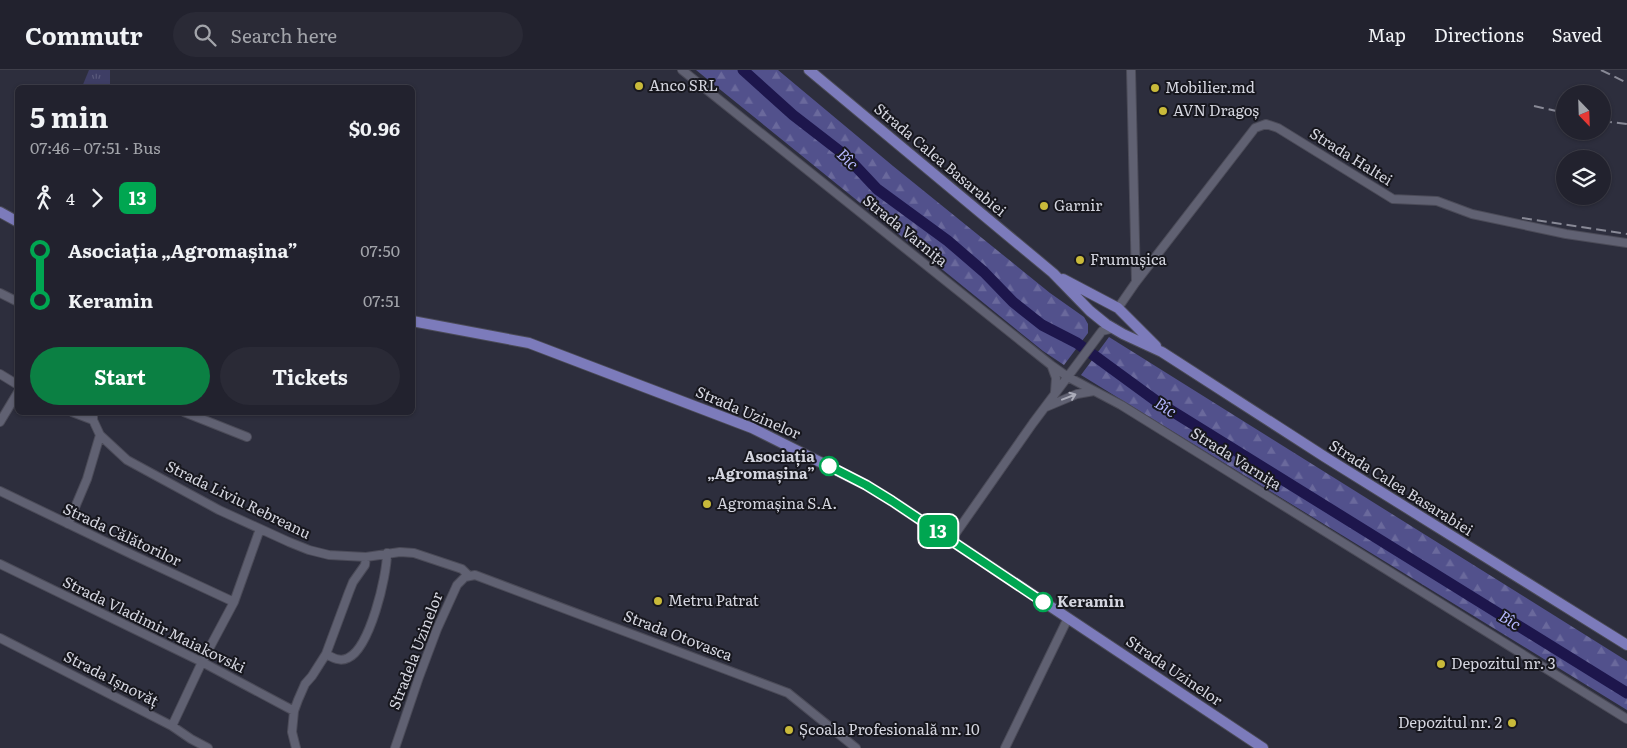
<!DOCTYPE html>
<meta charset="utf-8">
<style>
body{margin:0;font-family:Literata,serif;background:#2a2a36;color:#f1f3f6;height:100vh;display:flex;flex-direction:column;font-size:19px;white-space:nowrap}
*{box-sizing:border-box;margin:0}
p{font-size:16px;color:#a2a4aa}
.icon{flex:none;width:28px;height:28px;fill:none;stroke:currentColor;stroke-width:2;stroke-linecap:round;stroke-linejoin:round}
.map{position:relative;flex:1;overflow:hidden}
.drawer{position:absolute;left:15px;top:15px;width:400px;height:330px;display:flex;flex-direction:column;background:#22222e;border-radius:8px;box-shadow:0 1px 4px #0004,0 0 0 1px #3f3f4a}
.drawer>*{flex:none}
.badge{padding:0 10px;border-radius:8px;font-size:18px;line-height:32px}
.needle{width:32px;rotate:157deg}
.buttons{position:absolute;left:1556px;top:15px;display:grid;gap:10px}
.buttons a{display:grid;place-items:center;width:55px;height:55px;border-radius:50%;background:#22222e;box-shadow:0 1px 4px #0004,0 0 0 1px #3f3f4a;font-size:25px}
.map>.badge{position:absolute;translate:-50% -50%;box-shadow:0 0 0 2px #fff}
.legs{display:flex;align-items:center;gap:8px;height:55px;padding:0 15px;font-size:16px}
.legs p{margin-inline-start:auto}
.summary{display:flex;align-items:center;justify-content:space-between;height:85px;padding:0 15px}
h1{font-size:28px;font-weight:700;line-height:38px}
.action{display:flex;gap:10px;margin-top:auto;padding:10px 15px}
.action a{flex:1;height:58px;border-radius:30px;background:#0b8043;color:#fff;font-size:20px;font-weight:700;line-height:58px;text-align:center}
.action a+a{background:#2a2a36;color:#f1f3f6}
ul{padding:0 15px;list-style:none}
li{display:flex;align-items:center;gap:18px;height:50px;font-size:19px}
li i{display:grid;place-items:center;width:8px;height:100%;margin:0 6px;background:currentColor}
li i::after{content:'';width:12px;height:12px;margin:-6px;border:4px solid;border-radius:50%;background:#22222e}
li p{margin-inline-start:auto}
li:first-child i{background:linear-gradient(#0000 50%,currentColor 0)}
li:last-child i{background:linear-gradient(currentColor 50%,#0000 0)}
header{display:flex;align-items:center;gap:30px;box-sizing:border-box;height:70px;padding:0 25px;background:#22222e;border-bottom:1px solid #3f3f4a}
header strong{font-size:24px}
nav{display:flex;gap:28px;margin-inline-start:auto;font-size:18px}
.search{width:350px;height:45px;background:#2a2a36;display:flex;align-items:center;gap:12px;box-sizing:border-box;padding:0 18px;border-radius:28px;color:#a2a4aa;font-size:19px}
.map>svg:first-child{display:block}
.grass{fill:url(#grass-tufts)}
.forest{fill:url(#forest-firs)}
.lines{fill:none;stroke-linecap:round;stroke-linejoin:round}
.river{stroke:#1d164c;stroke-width:11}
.minor-casing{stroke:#4b4b58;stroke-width:10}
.major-casing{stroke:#4b4b58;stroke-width:12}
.minor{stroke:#606172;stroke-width:8}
.major{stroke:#7c7bbb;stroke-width:10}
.rail{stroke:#888996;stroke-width:2;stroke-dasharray:10 5;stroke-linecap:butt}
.oneway{stroke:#abacb9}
.line-1-casing{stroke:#fff;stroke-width:11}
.line-1{stroke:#00a651;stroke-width:8}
.poi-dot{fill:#c9ba3a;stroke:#17171e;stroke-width:2}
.stop-1-dot{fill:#fff;stroke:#00a651;stroke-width:2.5}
.labels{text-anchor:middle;stroke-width:4;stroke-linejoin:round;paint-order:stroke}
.poi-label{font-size:15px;fill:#d4d5df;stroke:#17171e;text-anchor:start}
.street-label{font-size:15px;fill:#d4d5df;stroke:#17171e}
.stop-label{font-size:15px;font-weight:bold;fill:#d4d5df;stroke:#17171e;text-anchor:end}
.water-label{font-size:16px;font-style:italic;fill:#b4b6fd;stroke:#17171e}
</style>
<header>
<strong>Commutr</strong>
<div class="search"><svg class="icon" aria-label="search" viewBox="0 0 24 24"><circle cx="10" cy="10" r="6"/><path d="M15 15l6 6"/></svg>Search here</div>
<nav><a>Map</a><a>Directions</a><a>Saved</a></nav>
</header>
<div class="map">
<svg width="1627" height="678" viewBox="0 0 1627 678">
<defs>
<pattern id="grass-tufts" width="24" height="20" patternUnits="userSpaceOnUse" patternTransform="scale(1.25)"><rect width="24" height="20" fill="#3e3e65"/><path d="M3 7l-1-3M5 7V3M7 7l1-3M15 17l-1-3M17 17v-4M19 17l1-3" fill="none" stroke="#59597b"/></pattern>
<pattern id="forest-firs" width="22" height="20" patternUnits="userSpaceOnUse" patternTransform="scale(1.25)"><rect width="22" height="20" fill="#52518c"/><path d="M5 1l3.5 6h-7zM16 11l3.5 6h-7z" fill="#6a699c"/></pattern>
</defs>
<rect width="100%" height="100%" fill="#2d2e3d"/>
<path class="grass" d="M89 0H110V17H82Z"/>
<path class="forest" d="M696 0H778L893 96 1050 223 1084 247 1088 254V263L1064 295 1043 281Z
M1109 267 1627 591V640L1081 305Z"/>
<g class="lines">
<path class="river" d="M743 0 793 45 846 86 877 119 948 171 984 202 1013 232 1042 255 1077 273 1159 333 1627 623"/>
<defs>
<path id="minor" d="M682 0 1051 295 1068 307 1121 335 1627 649
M1131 0 1136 212
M0 223 18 232
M1118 238 1136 212 1255 58 1266 54 1278 58 1393 129 1437 131 1472 144 1566 164 1627 173
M1052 297 1056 308 1055 322
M0 304 18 315
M1046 337 1077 324 1094 321
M72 342 93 350
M93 342V350L100 365 127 390 219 440 289 472 309 480 329 485 366 487 400 482 414 483 462 499 469 506
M184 342 247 367
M0 352 18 322
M0 421 133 485 234 532
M68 454 87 409 100 365
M951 470 1033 353 1102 261 1114 258
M0 494 202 592 294 641
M0 568 172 656 191 669 208 678
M326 584C333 588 340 592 348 588 370 578 387 506 387 483
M172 656 202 592 234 532 260 459
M296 678 292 662 294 641 298 630 305 614 312 606 326 584 349 522 353 512 365 495 366 487
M395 678 419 607 437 559 457 515 465 507 475 505 788 623 856 678
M1005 678 1068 548"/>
<path id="major" d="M809 0 1053 203 1090 241 1106 254 1123 264 1162 282 1325 387 1627 575
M0 142 18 152
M1063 209 1118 238 1156 276
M412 251 529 273 752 358 866 415 892 431 1263 678"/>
</defs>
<use href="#minor" class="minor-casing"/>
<use href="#major" class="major-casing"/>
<use href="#minor" class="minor"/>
<use href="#major" class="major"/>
<path class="rail" d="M1601 0 1627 13
M1534 36 1565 43
M1602 51 1627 54
M1522 148 1627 164"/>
</g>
<defs><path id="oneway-shaft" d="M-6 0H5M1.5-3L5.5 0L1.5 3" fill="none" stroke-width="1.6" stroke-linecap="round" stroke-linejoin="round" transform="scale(1.25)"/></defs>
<use class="oneway" href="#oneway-shaft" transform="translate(1069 327) rotate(-21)"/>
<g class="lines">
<defs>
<path id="line-1" d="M829 396 866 415 892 431 1043 532"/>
</defs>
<use href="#line-1" class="line-1-casing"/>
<use href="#line-1" class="line-1"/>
</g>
<g class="poi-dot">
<circle cx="639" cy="16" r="5"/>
<circle cx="1155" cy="18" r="5"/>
<circle cx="1163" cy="41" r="5"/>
<circle cx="1044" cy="136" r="5"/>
<circle cx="1080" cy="190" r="5"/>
<circle cx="707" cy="434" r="5"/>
<circle cx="658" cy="531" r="5"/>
<circle cx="1441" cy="594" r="5"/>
<circle cx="1512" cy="653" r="5"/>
<circle cx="789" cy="660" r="5"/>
</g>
<g class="stop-1-dot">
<circle cx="829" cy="396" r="9"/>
<circle cx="1043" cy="532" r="9"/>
</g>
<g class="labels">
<g class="poi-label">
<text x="649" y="21">Anco SRL</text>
<text x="1165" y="23">Mobilier.md</text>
<text x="1173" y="46">AVN Dragoș</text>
<text x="1054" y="141">Garnir</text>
<text x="1090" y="195">Frumușica</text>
<text x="717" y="439">Agromașina S.A.</text>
<text x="668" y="536">Metru Patrat</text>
<text x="1451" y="599">Depozitul nr. 3</text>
<text x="1502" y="658" text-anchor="end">Depozitul nr. 2</text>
<text x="799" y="665">Școala Profesională nr. 10</text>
</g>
<g class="street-label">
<text transform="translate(1351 87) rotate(32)" y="5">Strada Haltei</text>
<text transform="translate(940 90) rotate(40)" y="5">Strada Calea Basarabiei</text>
<text transform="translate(905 161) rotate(39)" y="5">Strada Varnița</text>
<text transform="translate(748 343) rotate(23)" y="5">Strada Uzinelor</text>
<text transform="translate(1236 389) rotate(32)" y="5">Strada Varnița</text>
<text transform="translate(1401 418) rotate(32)" y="5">Strada Calea Basarabiei</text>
<text transform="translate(238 430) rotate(26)" y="5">Strada Liviu Rebreanu</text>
<text transform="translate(122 465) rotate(25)" y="5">Strada Călătorilor</text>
<text transform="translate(154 555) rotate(26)" y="5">Strada Vladimir Maiakovski</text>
<text transform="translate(678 566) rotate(21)" y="5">Strada Otovasca</text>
<text transform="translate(416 581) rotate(-69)" y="5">Stradela Uzinelor</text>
<text transform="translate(1174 601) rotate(34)" y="5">Strada Uzinelor</text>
<text transform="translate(111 609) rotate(27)" y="5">Strada Ișnovăț</text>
</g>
<g class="stop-label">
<text x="815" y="392">Asociația<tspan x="815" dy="17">„Agromașina”</tspan></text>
<text x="1057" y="537" text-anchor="start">Keramin</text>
</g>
<g class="water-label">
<text transform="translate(848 89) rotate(44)" y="6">Bîc</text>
<text transform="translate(1166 337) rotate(33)" y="6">Bîc</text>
<text transform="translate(1510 550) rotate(32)" y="6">Bîc</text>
</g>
</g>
</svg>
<div class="buttons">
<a><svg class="needle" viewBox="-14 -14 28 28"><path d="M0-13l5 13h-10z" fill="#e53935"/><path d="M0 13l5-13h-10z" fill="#a2a4aa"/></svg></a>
<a><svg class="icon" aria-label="layers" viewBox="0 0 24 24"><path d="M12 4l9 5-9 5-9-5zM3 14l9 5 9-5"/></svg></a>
</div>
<b class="badge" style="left:938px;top:461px;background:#00a651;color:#fff">13</b>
<section class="drawer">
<div class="summary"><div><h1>5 min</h1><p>07:46 – 07:51 · Bus</p></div><b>$0.96</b></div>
<div class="legs"><svg class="icon" aria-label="walk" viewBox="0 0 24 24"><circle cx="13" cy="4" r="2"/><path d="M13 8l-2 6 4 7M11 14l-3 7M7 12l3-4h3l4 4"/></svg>4<svg class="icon" aria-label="forward" viewBox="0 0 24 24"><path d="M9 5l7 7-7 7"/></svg><b class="badge" style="background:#00a651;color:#fff">13</b></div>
<ul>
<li><i style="color:#00a651"></i><b>Asociația „Agromașina”</b><p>07:50</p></li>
<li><i style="color:#00a651"></i><b>Keramin</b><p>07:51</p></li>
</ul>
<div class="action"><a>Start</a><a>Tickets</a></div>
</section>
</div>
